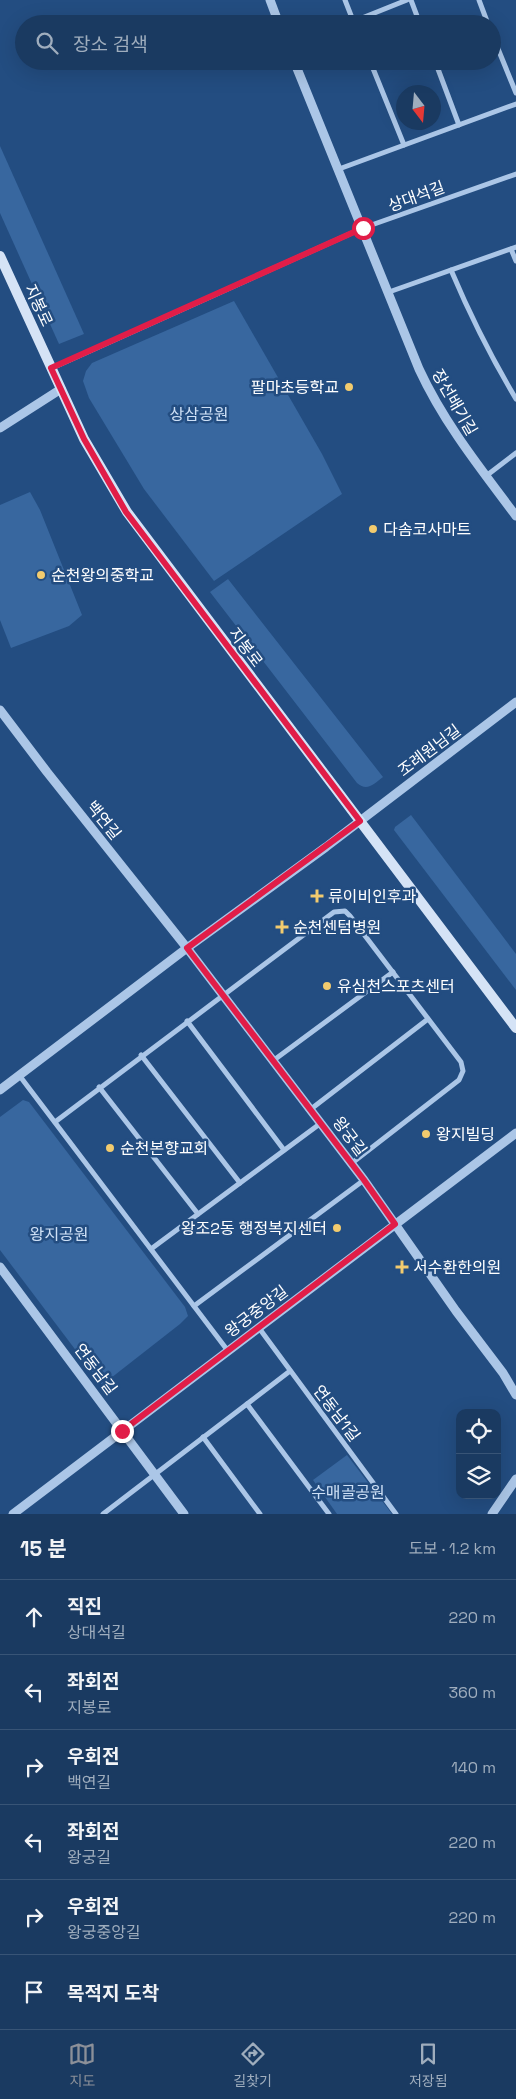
<!DOCTYPE html>
<html lang="ko">
<head>
<meta charset="utf-8">
<style>
  :root { --surface:#1a3a61; --page:#234167; --text:#f1f3f6; --muted:#9fadbd; --line:#385476; --accent:#8c9099 }
  body { margin:0; font-family:"Space Grotesk","Noto Sans KR",sans-serif; background:var(--page); color:var(--text) }
  .controls { position:absolute; right:15px; bottom:15px; display:grid; overflow:hidden; border-radius:10px; box-shadow:0 5px 20px #0002 }
  .controls button { width:45px; height:45px; display:grid; place-items:center; padding:0; border:0; border-bottom:1px solid var(--line); background:var(--surface); color:var(--text); font:25px sans-serif }
  .compass { position:absolute; left:396px; top:85px; width:45px; height:45px; border-radius:50%; background:var(--surface); box-shadow:0 5px 20px #0002; rotate:164deg }
  .stop { position:absolute; width:15px; height:15px; margin:-11px; border:4px solid #e11d48; border-radius:50%; background:#fff }
  .stop.end { background:#e11d48; border-color:#fff; box-shadow:0 1px 5px #0008 }
  .list { margin:0; padding:0; list-style:none }
  h2 { display:flex; justify-content:space-between; align-items:center; height:65px; margin:0; padding:0 20px; font-size:21px }
  h2 small { font-size:16px; font-weight:400; color:var(--muted) }
  .list li { display:grid; grid-template-columns:32px 1fr auto; gap:15px; align-items:center; box-sizing:border-box; height:75px; padding:0 20px; border-top:1px solid var(--line) }
  .list b { display:block; font-size:19px; white-space:nowrap }
  .list p { margin:0; font-size:16px; white-space:nowrap; color:var(--muted) }
  .list em { font-size:16px; font-style:normal; color:var(--muted) }
  .icon { flex:none; width:28px; height:28px; fill:none; stroke:currentColor; stroke-width:2; stroke-linecap:round; stroke-linejoin:round }
  .map { position:relative; flex:none; width:516px; height:1514px; overflow:hidden }
  .search { position:absolute; background:var(--surface); box-shadow:0 5px 20px #0002; left:15px; right:15px; top:15px; height:55px; display:flex; align-items:center; gap:12px; box-sizing:border-box; padding:0 18px; border-radius:28px; color:var(--muted); font-size:19px }
  .sheet { height:515px; background:var(--surface) }
  nav { display:flex; justify-content:space-around; align-items:center; box-sizing:border-box; height:70px; border-top:1px solid var(--line); background:var(--surface); font-size:14px; color:var(--muted) }
  nav a { display:grid; justify-items:center; gap:2px }
  nav .on { color:var(--accent) }
  .map>svg:first-child { display:block }
</style>
</head>
<body>
<div class="map">
<svg width="516" height="1514" viewBox="0 0 516 1514">
  <rect width="100%" height="100%" fill="#234d81"/>
  <!-- green -->
  <g fill="#38679f">
    <path d="M0,146L84,334L59,344L0,213Z"/>
    <path d="M234,301L322,454L342,494L214,581L144,489L89,398L83,381L86,371L92,363Z"/>
    <path d="M30,492L40,510L82,615L69,626L11,648L0,620V505Z"/>
    <path d="M228,579L383,777C374,784 367,792 357,783L210,592Z"/>
    <path d="M411,815L516,954V990L394,830L395,827Z"/>
    <path d="M23,1100L29,1102L185,1307L188,1316L180,1324L102,1385L0,1250V1117Z"/>
    <path d="M347,1455L392,1514H337L313,1480Z"/>
  </g>
  <g fill="none" stroke-linecap="round" stroke-linejoin="round">
    <!-- minor -->
    <g stroke="#abc6e7" stroke-width="5">
      <path d="M345,0L354,23"/>
      <path d="M411,0L420,24"/>
      <path d="M479,0L488,24"/>
      <path d="M347,24L407,0"/>
      <path d="M492,34L516,93"/>
      <path d="M370,61L404,145"/>
      <path d="M435,61L459,125"/>
      <path d="M339,169L516,104"/>
      <path d="M511,249L516,261"/>
      <path d="M451,270C470,315 491,357 516,399"/>
      <path d="M389,292L516,247"/>
      <path d="M52,368L363,228L516,174"/>
      <path d="M486,476L516,453"/>
      <path d="M187,1021L284,1150"/>
      <path d="M141,1055L240,1183"/>
      <path d="M274,1060L393,972"/>
      <path d="M19,1075L228,1351"/>
      <path d="M99,1087L198,1214"/>
      <path d="M311,1109L428,1019"/>
      <path d="M55,1122L334,912L345,911L350,916L461,1062L463,1071L459,1080L352,1163"/>
      <path d="M151,1249L321,1123"/>
      <path d="M194,1306L364,1180"/>
      <path d="M259,1328L396,1514"/>
      <path d="M247,1404L290,1371"/>
      <path d="M203,1437L260,1514"/>
      <path d="M103,1514L247,1404L329,1514"/>
    </g>
    <!-- tertiary -->
    <g stroke="#abc6e7" stroke-width="9">
      <path d="M270,0L279,24"/>
      <path d="M294,61L419,369C444,423 480,468 516,516"/>
      <path d="M0,428L61,389"/>
      <path d="M0,710L47,772L187,948L364,1180L456,1311L503,1373L516,1395"/>
      <path d="M0,1090L187,948L326,847L516,702"/>
      <path d="M0,1267L184,1514"/>
      <path d="M13,1514L516,1133"/>
      <path d="M492,1514L516,1479"/>
    </g>
    <!-- secondary -->
    <path stroke="#d5e3f6" stroke-width="10" d="M0,256L84,439L127,512L516,1028"/>
  </g>
  <g fill="none" stroke-linecap="round" stroke-linejoin="round">
    <!-- route -->
    <path stroke="#e11d48" stroke-width="6" d="M122,1431L395,1224L364,1180L187,948L360,821L126,512L84,439L51,368L363,228"/>
  </g>
  <!-- markers -->
  <g fill="#f2cb6e" stroke="#234d81" stroke-width="2">
    <circle cx="349" cy="387" r="5"/>
    <circle cx="373" cy="529" r="5"/>
    <circle cx="41" cy="575" r="5"/>
    <path d="M314.5 888.5h5v5h5v5h-5v5h-5v-5h-5v-5h5z"/>
    <path d="M279.5 919.5h5v5h5v5h-5v5h-5v-5h-5v-5h5z"/>
    <circle cx="327" cy="986" r="5"/>
    <circle cx="426" cy="1134" r="5"/>
    <circle cx="110" cy="1148" r="5"/>
    <circle cx="337" cy="1228" r="5"/>
    <path d="M399.5 1259.5h5v5h5v5h-5v5h-5v-5h-5v-5h5z"/>
  </g>
  <g text-anchor="middle" stroke-width="5" stroke-linejoin="round" paint-order="stroke">
    <!-- street labels -->
    <g font-size="16" fill="#fff" stroke="#234d81">
      <text transform="translate(416 196) rotate(-20)" y="6">상대석길</text>
      <text transform="translate(39 305) rotate(65)" y="6">지봉로</text>
      <text transform="translate(455 402) rotate(60)" y="6">장선배기길</text>
      <text transform="translate(246 647) rotate(53)" y="6">지봉로</text>
      <text transform="translate(429 750) rotate(-37)" y="6">조례원님길</text>
      <text transform="translate(104 820) rotate(51)" y="6">백연길</text>
      <text transform="translate(350 1136) rotate(53)" y="6">왕궁길</text>
      <text transform="translate(256 1311) rotate(-37)" y="6">왕궁중앙길</text>
      <text transform="translate(96 1369) rotate(53)" y="6">연동남길</text>
      <text transform="translate(337 1413) rotate(53)" y="6">연동남1길</text>
    </g>
    <!-- poi labels -->
    <g font-size="16" fill="#fff" stroke="#234d81" text-anchor="start">
      <text x="339" y="393" text-anchor="end">팔마초등학교</text>
      <text x="383" y="535">다솜코사마트</text>
      <text x="51" y="581">순천왕의중학교</text>
      <text x="328" y="902">류이비인후과</text>
      <text x="293" y="933">순천센텀병원</text>
      <text x="337" y="992">유심천스포츠센터</text>
      <text x="436" y="1140">왕지빌딩</text>
      <text x="120" y="1154">순천본향교회</text>
      <text x="327" y="1234" text-anchor="end">왕조2동 행정복지센터</text>
      <text x="413" y="1273">서수환한의원</text>
    </g>
    <!-- park labels -->
    <g font-size="16" fill="#cee0f6" stroke="#234d81">
      <text x="199" y="420">상삼공원</text>
      <text x="59" y="1240">왕지공원</text>
      <text x="348" y="1498">수매골공원</text>
    </g>
  </g>
</svg>
<div class="controls">
<button><svg class="icon" aria-label="locate" viewBox="0 0 24 24"><circle cx="12" cy="12" r="6"/><path d="M12 2v4M12 18v4M2 12h4M18 12h4"/></svg></button>
<button><svg class="icon" aria-label="layers" viewBox="0 0 24 24"><path d="M12 4l9 5-9 5-9-5zM3 14l9 5 9-5"/></svg></button>
</div>
<svg class="compass" viewBox="-18 -18 36 36"><path d="M0-13l5 13h-10z" fill="#e53935"/><path d="M0 13l5-13h-10z" fill="#9fadbd"/></svg>
<div class="stop" style="left:363px;top:228px"></div>
<div class="stop end" style="left:122px;top:1431px"></div>
<div class="search"><svg class="icon" aria-label="search" viewBox="0 0 24 24"><circle cx="10" cy="10" r="6"/><path d="M15 15l6 6"/></svg>장소 검색</div>
</div>
<section class="sheet">
<h2>15 분<small>도보 · 1.2 km</small></h2>
<ul class="list">
<li><svg class="icon" aria-label="ahead" viewBox="0 0 24 24"><path d="M12 20V5M6 11l6-6 6 6"/></svg><div><b>직진</b><p>상대석길</p></div><em>220 m</em></li>
<li><svg class="icon" aria-label="left" viewBox="0 0 24 24"><path d="M17 20v-9H6M10 6l-5 5 5 5"/></svg><div><b>좌회전</b><p>지봉로</p></div><em>360 m</em></li>
<li><svg class="icon" aria-label="right" viewBox="0 0 24 24"><path d="M7 20v-9h11M14 6l5 5-5 5"/></svg><div><b>우회전</b><p>백연길</p></div><em>140 m</em></li>
<li><svg class="icon" aria-label="left" viewBox="0 0 24 24"><path d="M17 20v-9H6M10 6l-5 5 5 5"/></svg><div><b>좌회전</b><p>왕궁길</p></div><em>220 m</em></li>
<li><svg class="icon" aria-label="right" viewBox="0 0 24 24"><path d="M7 20v-9h11M14 6l5 5-5 5"/></svg><div><b>우회전</b><p>왕궁중앙길</p></div><em>220 m</em></li>
<li><svg class="icon" aria-label="arrive" viewBox="0 0 24 24"><path d="M6 21V4h12l-3 4 3 4H6"/></svg><div><b>목적지 도착</b></div></li>
</ul>
</section>
<nav>
<a class="on"><svg class="icon" aria-label="map" viewBox="0 0 24 24"><path d="M3 6l6-2 6 2 6-2v14l-6 2-6-2-6 2zM9 4v14M15 6v14"/></svg>지도</a>
<a><svg class="icon" aria-label="directions" viewBox="0 0 24 24"><path d="M12 3l9 9-9 9-9-9zM9 14v-3h6M13 9l2 2-2 2"/></svg>길찾기</a>
<a><svg class="icon" aria-label="saved" viewBox="0 0 24 24"><path d="M7 4h10v16l-5-4-5 4z"/></svg>저장됨</a>
</nav>
</body>
</html>
